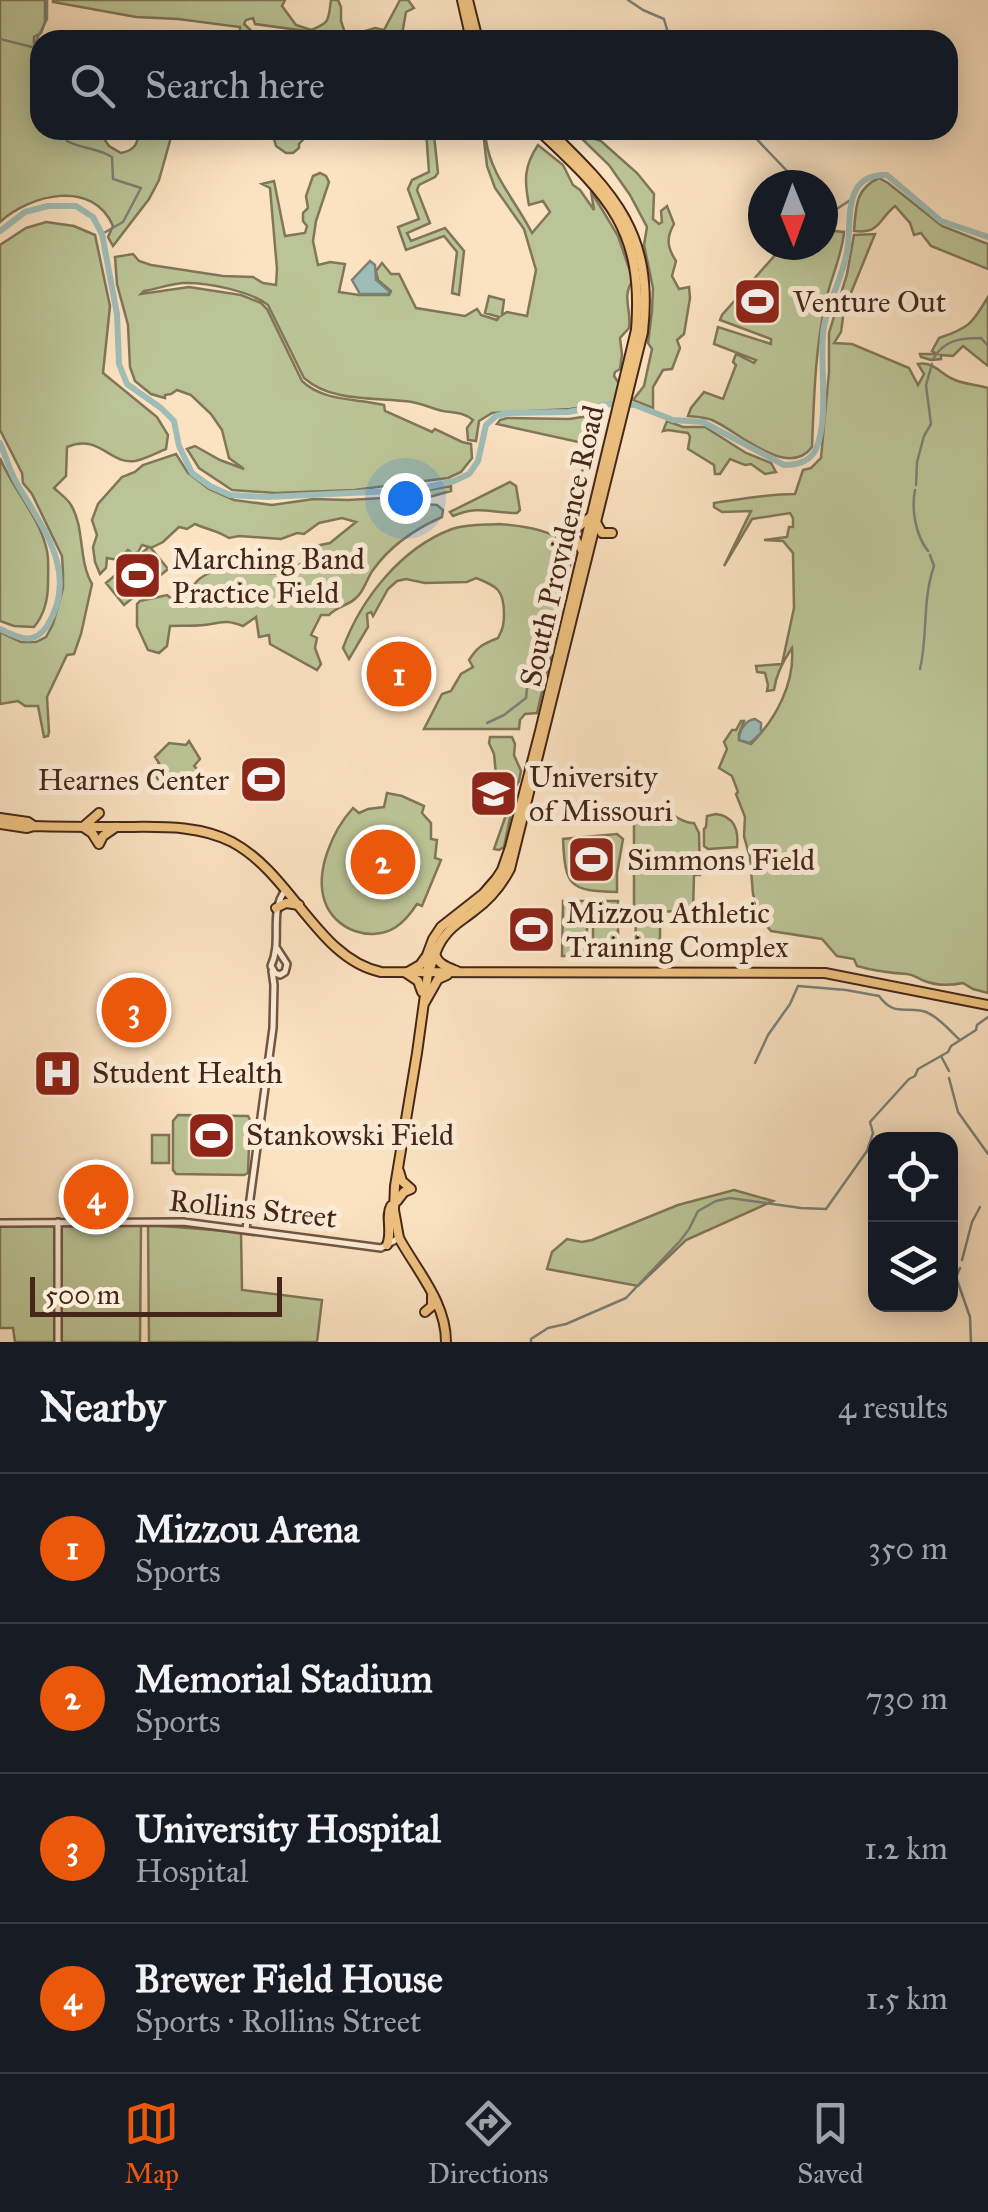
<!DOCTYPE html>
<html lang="en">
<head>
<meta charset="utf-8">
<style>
  :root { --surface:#171b24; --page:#242831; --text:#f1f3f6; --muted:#9ea1a6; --line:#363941; --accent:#ea580c }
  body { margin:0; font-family:"IM FELL Great Primer",serif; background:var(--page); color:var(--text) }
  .controls { position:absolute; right:30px; bottom:30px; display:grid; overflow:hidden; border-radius:20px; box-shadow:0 5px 25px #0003 }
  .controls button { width:90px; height:90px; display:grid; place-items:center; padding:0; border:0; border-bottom:2px solid var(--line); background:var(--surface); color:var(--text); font:50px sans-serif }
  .compass { position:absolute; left:748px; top:170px; width:90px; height:90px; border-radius:50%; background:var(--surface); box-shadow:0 5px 25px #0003; rotate:179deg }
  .scale { position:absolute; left:30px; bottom:25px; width:252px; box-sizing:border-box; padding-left:10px; border:5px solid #452719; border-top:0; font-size:28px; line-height:35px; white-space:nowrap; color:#452719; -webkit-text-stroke:8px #fcecd7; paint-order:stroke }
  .you { position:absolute; left:405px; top:498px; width:35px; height:35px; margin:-25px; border:8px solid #fff; border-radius:50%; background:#1a73e8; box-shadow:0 0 0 15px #1a73e833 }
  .badge { display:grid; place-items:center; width:65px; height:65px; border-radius:50%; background:var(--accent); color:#fff; font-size:32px; font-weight:700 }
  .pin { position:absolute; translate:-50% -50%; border:5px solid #fff; box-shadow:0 2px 10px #0006 }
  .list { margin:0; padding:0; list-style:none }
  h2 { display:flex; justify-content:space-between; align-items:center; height:130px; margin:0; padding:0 40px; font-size:42px }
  h2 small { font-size:32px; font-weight:400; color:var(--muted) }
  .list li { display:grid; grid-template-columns:65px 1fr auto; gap:30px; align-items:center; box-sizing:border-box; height:150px; padding:0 40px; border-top:2px solid var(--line) }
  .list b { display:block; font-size:38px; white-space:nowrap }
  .list p { margin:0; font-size:32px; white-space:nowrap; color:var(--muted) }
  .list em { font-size:32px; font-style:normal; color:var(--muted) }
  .icon { flex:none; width:55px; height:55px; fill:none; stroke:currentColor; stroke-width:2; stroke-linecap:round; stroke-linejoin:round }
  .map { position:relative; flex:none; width:988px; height:1342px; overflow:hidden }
  .search { position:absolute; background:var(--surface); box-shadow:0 5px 25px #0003; left:30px; right:30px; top:30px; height:110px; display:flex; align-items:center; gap:25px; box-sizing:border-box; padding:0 35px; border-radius:30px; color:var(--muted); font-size:38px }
  .sheet { height:730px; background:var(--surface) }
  nav { display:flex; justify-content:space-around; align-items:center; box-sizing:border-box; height:140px; border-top:2px solid var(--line); background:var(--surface); font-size:28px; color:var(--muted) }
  nav a { display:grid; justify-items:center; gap:5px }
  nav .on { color:var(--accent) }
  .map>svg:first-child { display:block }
</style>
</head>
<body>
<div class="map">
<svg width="988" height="1342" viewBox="0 0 988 1342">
  <rect width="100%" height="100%" fill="#fbe2c1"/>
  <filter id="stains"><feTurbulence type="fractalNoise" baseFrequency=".002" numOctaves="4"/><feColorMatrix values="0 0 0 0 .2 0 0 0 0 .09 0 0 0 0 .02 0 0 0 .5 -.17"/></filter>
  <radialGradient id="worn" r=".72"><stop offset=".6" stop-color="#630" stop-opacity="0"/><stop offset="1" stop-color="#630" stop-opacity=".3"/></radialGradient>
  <!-- green -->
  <g fill="#bbc496" stroke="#807658" stroke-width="2.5">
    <path d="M0,0H45V22L41,33L34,37V43L40,45V130H98L109,146L121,153C135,150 138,144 139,130H173L159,180L149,199L113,246L108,237L113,226C93,179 31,194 0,222Z"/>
    <path d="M53,0H285L282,6L296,25L311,30C331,22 328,20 331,0H338L341,7V21L346,36H349L375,28L384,30L400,0H408L414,8L406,12L401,40H372L255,24L253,18L246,20L244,24L261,40H254L240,31V27L178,19L136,17L53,2Z"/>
    <path d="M266,32L348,40H265Z"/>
    <path d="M287,130H312L299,144V148L293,153H286L276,146L272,132Z"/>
    <path d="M426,130L434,135L438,173L435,177L419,185L417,190L430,223L407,233L411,241L445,228L464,251L459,295L452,293L457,252L444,236L406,250L398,227L419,219L408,189L412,180L429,172Z"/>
    <path d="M575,132L601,141L637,173L654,194L653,219L659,224L662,222L661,211L667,206L674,224C666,238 667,247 676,261L672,276L679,289L689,287L690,298L684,334L677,340L680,348L672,369L663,370L653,387V408L633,400L644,386L652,349L648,343L652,311L653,288L644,245L647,227L630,195L609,165Z"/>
    <path d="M484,140H486C491,176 516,201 532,233L550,212L543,201L529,205C524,180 524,166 538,145L563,165L573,185L580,190L594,210L591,191L618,236L633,280C621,297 632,310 629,328L620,338L622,355L620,369L615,372L614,376L620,385L615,402L570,409L492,413L479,421L476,441L468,440L467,428L473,420C463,412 455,413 443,411C433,409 423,404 412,402C377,397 332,403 304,378L268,305C250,291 206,282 183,283C170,284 156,289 144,291L141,294L189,287L241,295L261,303L267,309L302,381C324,402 356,398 384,405L385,411L432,432L435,429L462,442L471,444L472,458L461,472L448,478L354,490L276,493L232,490L199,468L187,449L195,446L220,460L244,469L229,458L222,430L211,414L191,395L177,390L171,394L165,395V398L151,394L135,381L130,367L128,325L117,284L115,257L133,254L139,261L151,265L223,276L253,277L263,283L276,285L277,269L270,188L262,184L274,181L285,236L305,233L307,226L303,221V213L308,208L306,196L313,176L320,173L326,176L329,182L316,221L313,241L318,265L330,262L345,264L339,292L359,295H389L391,291L378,280L376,271L382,263L391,274H399L416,308L465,316L477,309L481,315L497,320L499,317L485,313L489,296L504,300L502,315L507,312L527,316L536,270L524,229L495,188L487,166Z"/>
    <path d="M879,178L888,183L942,226L988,244V269L931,246L921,233L914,235L910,223L895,206C878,220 880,234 854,231C856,207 855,189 879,178Z"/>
    <path d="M46,222L74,226L95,235L110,306L103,373L157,417L168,435L166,449C156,453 145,459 135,461C110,465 99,433 67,447L66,476L54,488C60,494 67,498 71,505C85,528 78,560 92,584L81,634L74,654L67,655L47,697L49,732L48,736L44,737L38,706H25L18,701L0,704V632L21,642H36L46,637L53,624L63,588V573L62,556L32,494L23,483L22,473L0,430V245L26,228Z"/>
    <path d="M823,230L844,232C842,256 831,277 826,300C815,349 814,398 812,447C788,480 738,431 712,420C704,417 697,417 688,416L691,408L704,392L723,399L736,365L733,362L736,354L754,363L756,360L714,344L718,327L771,344V339L720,320L722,315L784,245H823Z"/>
    <path d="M875,234L844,310L841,332L834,343L852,344L909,368L918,385L924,374L918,364C934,361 940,374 955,380C964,384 978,385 988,388V993L973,989L963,983C949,986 936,986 922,980C915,977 915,975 907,974C890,973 874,971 857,966L854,959L837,956L822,939L771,931L760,918L753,894L750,858L744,836L745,817L736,794L738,792L732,776L719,768L727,749L724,742L732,730H736L741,721H744L739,734V740L751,744C776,719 795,683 792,648C783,661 776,674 774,690L767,691L768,685L765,673L757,672L756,666L782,664L794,608L793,553L783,541L764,540L787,537L789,527H793V518L790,513L752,519L724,566L751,511L722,512L714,507V503C740,499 767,494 795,494L803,470L811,468L821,458L829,372V333L847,274L854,235Z"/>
    <path d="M988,297V366L963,346L953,356L941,355V359L931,360L921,357L920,354H937L932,351L939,338C969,328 972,324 988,297Z"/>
    <path d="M595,415L592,445L497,424L500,420L507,418L569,419Z"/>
    <path d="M667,421L683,427H705L746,453L771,463L776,472L765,474L751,464L745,465L730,459L720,474H715L714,465L688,449L690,437L688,433L668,430L663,431Z"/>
    <path d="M176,454L188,473L209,489L234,500L272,505L314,499L348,500L383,498L451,486V491L422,499V504L437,505L443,510L442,517C415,529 390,546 373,570C367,578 364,592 356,598C348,606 337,606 329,615H321L311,635L317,638L315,648L321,664L317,670L270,644L269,635L259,637L256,617L243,626C230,621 225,621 211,624C198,627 183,625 170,626L167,646L159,653L148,650L137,626V604L140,601L167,595L173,600L183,593H190C195,580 201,577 213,571V566C246,563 272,586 302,563L305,548L330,543L356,522L342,518L319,523L304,534L297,533L281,539L239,536L229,538C216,530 208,530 195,524L187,529L179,527L163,542L151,548L168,569L124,605L106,583L149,547L142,545L138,552L133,554L128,550L118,560L107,558L106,568L100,574L95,562L93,547L97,535L92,520L98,504L122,477L135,472L143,465Z"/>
    <path d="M0,458C13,490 40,517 47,551C49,561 48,572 48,583C48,599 44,615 34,627L14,626L0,621Z"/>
    <path d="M510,482L516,486L520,510L517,513C491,513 479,505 453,516L450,512Z"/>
    <path d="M499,524C524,526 559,530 574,552L558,604L555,629L547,637L546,647L551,654L537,713L525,714L520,720L519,729H424L442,694L451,691L461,674L473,667L469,660C478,646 483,644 498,638C503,629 504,624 504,614C504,590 497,586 476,578L467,582L425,583L406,579L397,581L388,589L373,616L371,612L367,614L368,627L349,659L343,648C361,599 401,548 452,529C466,524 484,525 499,524Z"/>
    <path d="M490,737H512L515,744L514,755L521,771L519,781L513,791L514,799L504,847L499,850L494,849L506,815L507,788L496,775L494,754L489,743Z"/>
    <path d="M189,741L200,759L194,766L204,776C189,792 169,797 155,775L157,773L154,769L159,763L155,757L169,743L186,745Z"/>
    <path d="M387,793L402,796L424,806L422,813L431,823V839L437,840L435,858L441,860L422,906L417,904C411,913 405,921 396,927C371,943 335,930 325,902C314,872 333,830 353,808L359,813L368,809L384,807Z"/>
    <path d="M662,813C677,814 683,824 694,823L699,833L700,875H694L693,911L634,912V817Z"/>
    <path d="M716,814C734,816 739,830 737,847L708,849L704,846V829L706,827L707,816Z"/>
    <path d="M617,834L623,839L617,873V892C570,891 565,887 563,839Z"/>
    <path d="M563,901H587V956H562Z"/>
    <rect x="593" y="901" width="25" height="55"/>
    <path d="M636,916H660V960H635Z"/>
    <path d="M178,1115L248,1116L250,1120L248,1173L244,1175L176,1174L173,1170V1121Z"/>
    <rect x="152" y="1135" width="17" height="28"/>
    <path d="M734,1190L773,1201L686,1240L638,1286L547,1269L552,1252L567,1239L582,1242L592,1240L678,1205Z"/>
    <path d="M141,1225L140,1342H15L13,1328H0V1226Z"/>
    <path d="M148,1225L241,1232L242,1290L322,1300L317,1342H149Z"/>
  </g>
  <!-- water -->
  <g fill="#9fbdb7" stroke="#7b8178" stroke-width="2.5">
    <path d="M370,261L375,265L376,280L389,291V294H360L352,280Z"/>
    <path d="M755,719L761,723V733L750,743L739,740C739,731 745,720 755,719Z"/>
  </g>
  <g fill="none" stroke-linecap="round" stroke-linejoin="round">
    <!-- stream -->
    <g stroke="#7b8178" stroke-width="2.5">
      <path d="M628,0L643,10L664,19L670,40"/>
      <path d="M0,39L32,47"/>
      <path d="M40,50L33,47L47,19V0"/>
      <path d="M64,130L67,141C82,149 98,148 112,157L113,179L141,188L123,222L102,234"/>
      <path d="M748,130L787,171L798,175L810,185"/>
      <path d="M823,203L835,210L852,199"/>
      <path d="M933,359C944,340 960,338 981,338L988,346"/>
      <path d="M916,485L917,462L924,436L931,424L926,385L932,364"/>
      <path d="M915,490C911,510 916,536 928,551"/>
      <path d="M579,503C571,477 584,477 587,456C589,440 592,424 594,407"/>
      <path d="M578,522L579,510"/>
      <path d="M562,546L566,564"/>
      <path d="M920,669C928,635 922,601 934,566L930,555"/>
      <path d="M487,723L504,715L526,698L528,680L544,659L548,629L557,603L566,565L575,549"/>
      <path d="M941,1056L949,1071"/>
      <path d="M755,1063L768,1035L790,1004L798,986L846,990L879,996C895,1018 906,1005 926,1012C939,1017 950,1031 960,1040"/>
      <path d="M949,1078L958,1112L988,1154"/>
      <path d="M962,1260L972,1222L980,1207"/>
      <path d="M960,1268L956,1277L970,1317L971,1342"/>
      <path d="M531,1342V1339L548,1328L566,1324L626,1298L680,1241L689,1229L698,1211L716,1201L730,1198L801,1208L826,1209L867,1151L873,1133L870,1122L909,1079L915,1076L918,1069L948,1052L951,1046L976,1030L977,1025L988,1017"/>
    </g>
    <!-- river -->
    <g stroke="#9fbdb7" stroke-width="6">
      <path d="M0,231L25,212L48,206H76L93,217L102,234L117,314L119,364L127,384L161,408L174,421L179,446L192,473L210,486L230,495L267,497L414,490L454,481L469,474L478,461L486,425L496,416L507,413L569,412L610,404L635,405L673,420L703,422L784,465C797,465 810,462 816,449C829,419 820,367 823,334C826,303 845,275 848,245C851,217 844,173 887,175L941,221L988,237"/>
      <path d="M0,443C5,455 9,468 15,480C40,525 81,572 47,626C34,646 18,638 0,629"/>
    </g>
    <defs>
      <g id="minor">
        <path d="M276,947L287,964L285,972L280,975L275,973L271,966C283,940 268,913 286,889"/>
        <path d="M0,1223L183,1222L381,1248L399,1238"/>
        <path d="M246,1229L273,1028L274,985L272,971"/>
        <path d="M58,1342V1222"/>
      </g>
      <g id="major">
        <path d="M462,0L471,40"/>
        <path d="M468,0L478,40"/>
        <path d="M597,524L602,533H612"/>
        <path d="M561,530L576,540L582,550"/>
        <path d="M562,530L577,528L589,518"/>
        <path d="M99,813L83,827L92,833L99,844L103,836L116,827"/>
        <path d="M0,818L28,822L34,826"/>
        <path d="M0,824L27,828L34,826C62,827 90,827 119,827C158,827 197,824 232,842C292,874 318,959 381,972L825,973L988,1005"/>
        <path d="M276,908L286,903L299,905"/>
        <path d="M435,953C437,964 447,967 457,971"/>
        <path d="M428,973C434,961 435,948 444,937C452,925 463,920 474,911C489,900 501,886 510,869L643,332C654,234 615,194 549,130"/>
        <path d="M422,992L418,981L406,973L420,965L425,958"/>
        <path d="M425,1002L438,979L447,975"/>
        <path d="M397,1201L404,1192L411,1189L402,1181L399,1171"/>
        <path d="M399,1238L394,1210L395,1186L417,1053L428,973L427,955L433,939L441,927L483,894L496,879L502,870L510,847L540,731L636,330C644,228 607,195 538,130"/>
        <path d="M399,1238C417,1271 446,1302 446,1342"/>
        <path d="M387,1245C393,1231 385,1217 391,1206"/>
        <path d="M425,1312L432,1306V1296"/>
      </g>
    </defs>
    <!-- minor casing -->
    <use href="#minor" stroke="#725643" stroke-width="10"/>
    <!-- major casing -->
    <use href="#major" stroke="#452719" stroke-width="12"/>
    <!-- minor -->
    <use href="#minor" stroke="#fcecd7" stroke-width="5"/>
    <!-- major -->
    <use href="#major" stroke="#eec180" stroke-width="8"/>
  </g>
  <!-- icons -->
  <defs>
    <symbol id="stadium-square" viewBox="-11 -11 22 22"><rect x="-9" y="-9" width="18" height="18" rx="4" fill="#8f2418" stroke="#fcecd7"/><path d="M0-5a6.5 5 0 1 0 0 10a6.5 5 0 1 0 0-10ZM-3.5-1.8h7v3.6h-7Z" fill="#fff"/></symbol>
    <symbol id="university-square" viewBox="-11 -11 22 22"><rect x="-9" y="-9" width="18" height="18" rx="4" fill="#8f2418" stroke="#fcecd7"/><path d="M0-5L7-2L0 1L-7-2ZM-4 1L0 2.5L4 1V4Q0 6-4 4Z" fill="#fff"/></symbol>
    <symbol id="hospital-square" viewBox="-11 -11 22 22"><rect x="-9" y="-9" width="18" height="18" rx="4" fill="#8f2418" stroke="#fcecd7"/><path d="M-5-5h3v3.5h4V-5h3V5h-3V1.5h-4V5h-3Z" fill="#fff"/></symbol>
  </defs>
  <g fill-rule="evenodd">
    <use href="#stadium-square" x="730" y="274" width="55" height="55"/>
    <use href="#stadium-square" x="110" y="548" width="55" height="55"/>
    <use href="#stadium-square" x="236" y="752" width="55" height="55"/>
    <use href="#university-square" x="466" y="766" width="55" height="55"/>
    <use href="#stadium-square" x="564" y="832" width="55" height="55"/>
    <use href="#stadium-square" x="504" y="902" width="55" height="55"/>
    <use href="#hospital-square" x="30" y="1046" width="55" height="55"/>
    <use href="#stadium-square" x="184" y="1108" width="55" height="55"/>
  </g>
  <g text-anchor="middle" stroke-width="10" stroke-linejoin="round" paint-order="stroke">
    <!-- poi labels -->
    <g font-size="30" fill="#452719" stroke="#fcecd7" text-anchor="start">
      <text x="793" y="312">Venture Out</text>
      <text x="172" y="569">Marching Band<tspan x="172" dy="34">Practice Field</tspan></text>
      <text x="529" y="787">University<tspan x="529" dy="34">of Missouri</tspan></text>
      <text x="229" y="790" text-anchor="end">Hearnes Center</text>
      <text x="627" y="870">Simmons Field</text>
      <text x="566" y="923">Mizzou Athletic<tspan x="566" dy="34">Training Complex</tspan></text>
      <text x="92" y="1083">Student Health</text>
      <text x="246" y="1145">Stankowski Field</text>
    </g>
    <!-- street labels -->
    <g font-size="30" fill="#452719" stroke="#fcecd7">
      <text transform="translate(562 546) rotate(-77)" y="10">South Providence Road</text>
      <text transform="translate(253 1209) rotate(6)" y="10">Rollins Street</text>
    </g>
  </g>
  <rect width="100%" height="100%" filter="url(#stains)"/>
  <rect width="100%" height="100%" fill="url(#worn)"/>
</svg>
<div class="controls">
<button><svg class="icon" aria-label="locate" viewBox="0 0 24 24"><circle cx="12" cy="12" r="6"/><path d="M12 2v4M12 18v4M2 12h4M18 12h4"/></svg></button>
<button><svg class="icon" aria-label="layers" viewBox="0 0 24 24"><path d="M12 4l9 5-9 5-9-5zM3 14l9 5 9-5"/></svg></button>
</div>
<svg class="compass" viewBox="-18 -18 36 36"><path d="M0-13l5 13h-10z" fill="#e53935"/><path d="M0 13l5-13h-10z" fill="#9ea1a6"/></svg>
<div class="scale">500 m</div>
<div class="you"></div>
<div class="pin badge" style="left:399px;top:674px">1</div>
<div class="pin badge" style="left:383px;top:862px">2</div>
<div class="pin badge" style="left:134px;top:1010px">3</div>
<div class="pin badge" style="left:96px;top:1197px">4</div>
<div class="search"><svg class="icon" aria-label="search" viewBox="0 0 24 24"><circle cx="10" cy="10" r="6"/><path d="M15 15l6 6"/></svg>Search here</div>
</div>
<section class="sheet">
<h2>Nearby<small>4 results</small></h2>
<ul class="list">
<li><span class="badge">1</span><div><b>Mizzou Arena</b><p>Sports</p></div><em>350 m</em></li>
<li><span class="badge">2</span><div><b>Memorial Stadium</b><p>Sports</p></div><em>730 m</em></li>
<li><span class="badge">3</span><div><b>University Hospital</b><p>Hospital</p></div><em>1.2 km</em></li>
<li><span class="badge">4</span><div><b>Brewer Field House</b><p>Sports · Rollins Street</p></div><em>1.5 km</em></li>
</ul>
</section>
<nav>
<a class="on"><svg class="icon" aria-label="map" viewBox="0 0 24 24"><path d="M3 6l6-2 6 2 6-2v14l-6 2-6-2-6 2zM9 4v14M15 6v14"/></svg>Map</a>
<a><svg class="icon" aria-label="directions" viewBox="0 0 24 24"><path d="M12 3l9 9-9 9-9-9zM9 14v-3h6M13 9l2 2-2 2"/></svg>Directions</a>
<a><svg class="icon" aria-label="saved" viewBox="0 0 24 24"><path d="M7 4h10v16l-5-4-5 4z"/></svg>Saved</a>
</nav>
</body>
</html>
